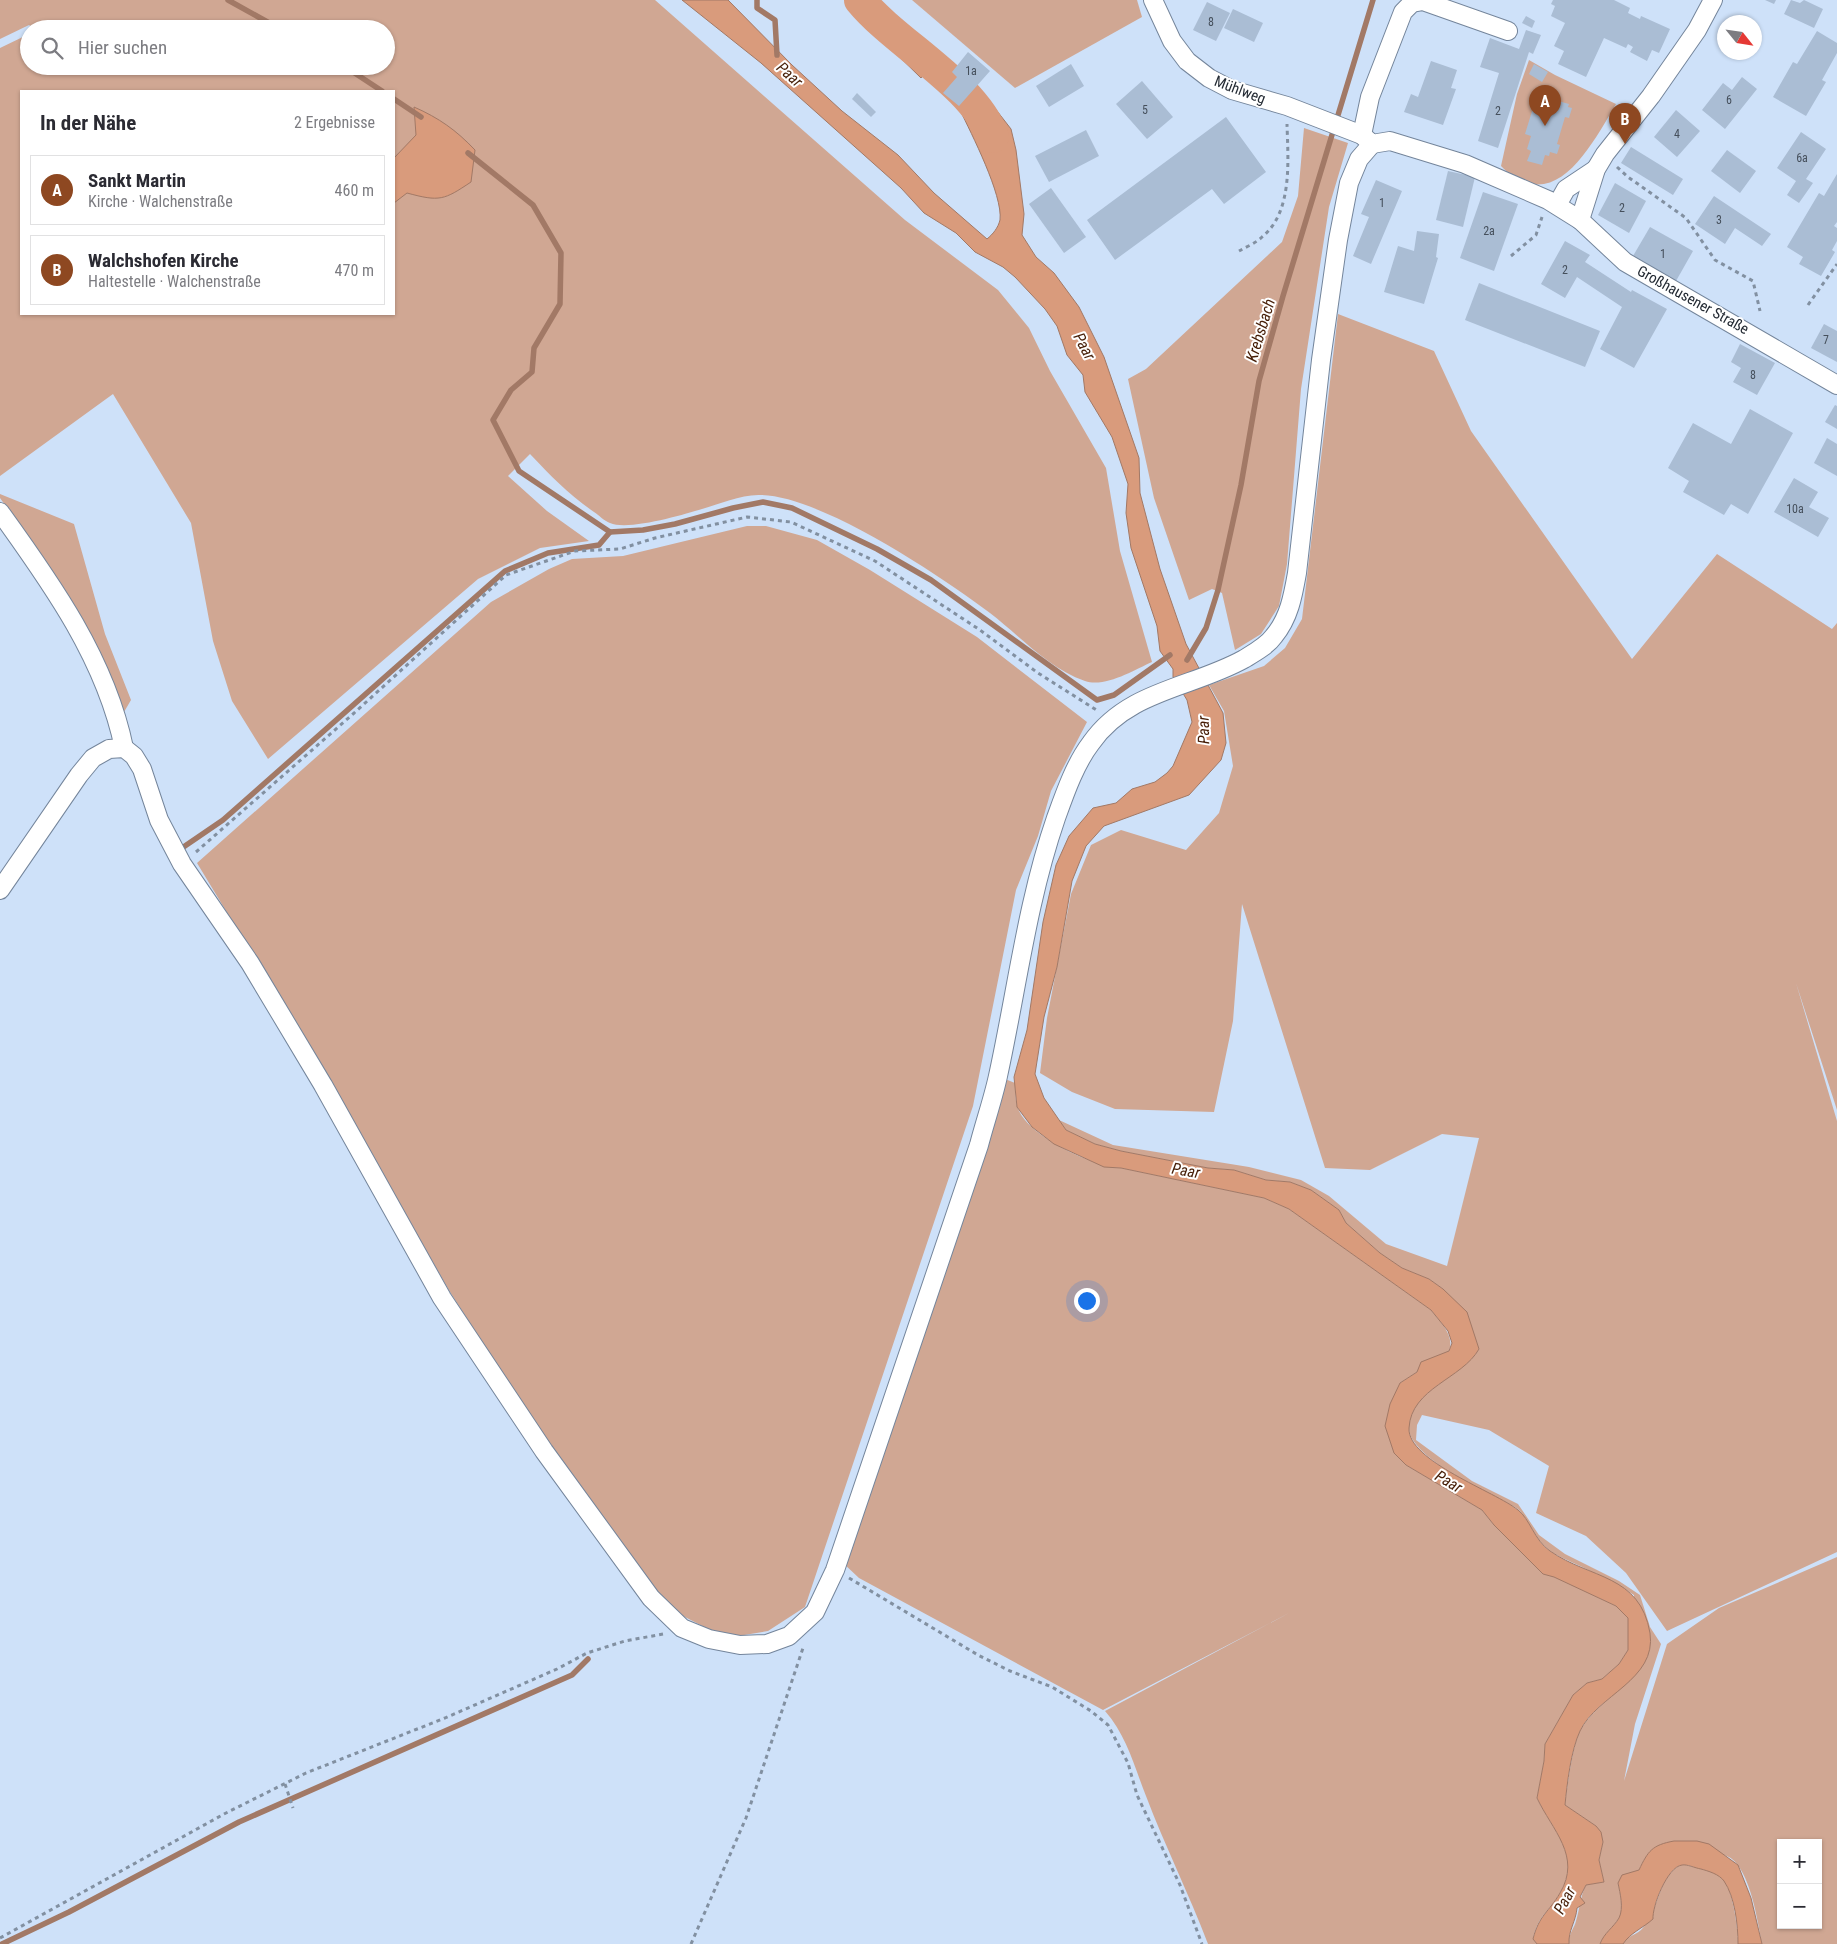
<!DOCTYPE html>
<html lang="de">
<head>
<meta charset="utf-8">
<style>
  :root { --surface:#fff; --page:#f2f2f3; --text:#2b2b33; --muted:#7c7c81; --line:#e1e1e2; --accent:#8e4821 }
  body { margin:0; font-family:"Roboto Condensed",sans-serif; background:var(--page); color:var(--text) }
  .controls { position:absolute; right:15px; bottom:15px; display:grid; overflow:hidden; border-radius:0px; box-shadow:0 1px 4px #0004 }
  .controls button { width:45px; height:45px; display:grid; place-items:center; padding:0; border:0; border-bottom:1px solid var(--line); background:var(--surface); color:var(--text); font:25px sans-serif }
  .compass { position:absolute; left:1717px; top:15px; width:45px; height:45px; border-radius:50%; background:var(--surface); box-shadow:0 1px 4px #0004; rotate:120deg }
  .you { position:absolute; left:1086px; top:1300px; width:18px; height:18px; margin:-12px; border:4px solid #fff; border-radius:50%; background:#1a73e8; box-shadow:0 0 0 8px #1a73e833 }
  .badge { display:grid; place-items:center; width:32px; height:32px; border-radius:50%; background:var(--accent); color:#fff; font-size:16px; font-weight:700 }
  .pin { position:absolute; translate:-50% -41px; filter:drop-shadow(0 1px 2px #0008) }
  .pin::after { content:''; position:absolute; top:26px; width:18px; height:15px; background:inherit; clip-path:polygon(0 0,100% 0,50% 100%) }
  .list { margin:0; padding:0; list-style:none }
  h2 { display:flex; justify-content:space-between; align-items:center; height:65px; margin:0; padding:0 20px; font-size:21px }
  h2 small { font-size:16px; font-weight:400; color:var(--muted) }
  .list li { display:grid; grid-template-columns:32px 1fr auto; gap:15px; align-items:center; box-sizing:border-box; height:70px; margin:0 10px 10px; padding:0 10px; border:1px solid var(--line); border-radius:0px }
  .list b { display:block; font-size:19px; white-space:nowrap }
  .list p { margin:0; font-size:16px; white-space:nowrap; color:var(--muted) }
  .list em { font-size:16px; font-style:normal; color:var(--muted) }
  .icon { flex:none; width:28px; height:28px; fill:none; stroke:currentColor; stroke-width:2; stroke-linecap:round; stroke-linejoin:round }
  .map { position:relative; flex:none; width:1837px; height:1944px; overflow:hidden }
  .search { position:absolute; background:var(--surface); box-shadow:0 1px 4px #0004; left:20px; top:20px; width:375px; height:55px; display:flex; align-items:center; gap:12px; box-sizing:border-box; padding:0 18px; border-radius:28px; color:var(--muted); font-size:19px }
  .panel { position:absolute; background:var(--surface); box-shadow:0 1px 4px #0004; left:20px; top:90px; width:375px; height:225px; border-radius:0px }
  .map>svg:first-child { display:block }
</style>
</head>
<body>
<div class="map">
<svg width="1837" height="1944" viewBox="0 0 1837 1944">
  <rect width="100%" height="100%" fill="#cee1f9"/>
  <!-- green -->
  <g fill="#d0a793" fill-rule="evenodd">
    <path d="M0,0H655L905,220L998,290L1029,328L1050,371L1106,468L1120,551L1152,662C1134,670 1105,688 1085,681C1048,668 1020,636 990,613C941,576 821,496 761,495C742,494 720,504 702,509C682,515 628,531 610,523C604,521 599,515 594,512C568,494 552,477 530,454L508,476L547,511L589,541L540,548L478,579L268,759L232,701L213,641L191,523L113,394L0,476V48L29,34V66H386V29H36L29,25L0,39ZM21,91H394V314H21Z"/>
    <path d="M912,0H1137L1142,17L1015,88Z"/>
    <path d="M1529,60L1555,75L1616,104C1591,146 1554,219 1501,166L1517,94Z"/>
    <path d="M1304,128L1348,143L1329,207L1301,389L1287,564L1279,606L1261,634L1235,650L1222,593L1212,589L1189,600L1154,498L1128,379L1146,369L1282,242L1298,196Z"/>
    <path d="M1338,314L1434,351L1471,431L1632,659L1717,554L1832,629L1837,623V1110L1796,983L1837,1121V1552L1667,1631L1626,1573L1586,1536L1536,1513L1549,1466L1489,1430L1422,1415L1417,1425L1416,1440L1472,1481L1518,1504L1539,1535L1565,1554L1619,1581L1640,1595L1650,1627L1661,1644L1635,1724L1624,1781L1667,1644L1719,1608L1837,1557V1944H1762C1758,1922 1749,1859 1723,1855C1701,1852 1668,1857 1645,1858L1639,1870L1618,1883C1620,1893 1624,1908 1619,1918C1613,1928 1605,1933 1600,1944H1569C1568,1934 1574,1929 1576,1921C1580,1908 1580,1897 1586,1885L1604,1882L1599,1860L1603,1842L1596,1826L1565,1805C1567,1788 1573,1742 1581,1729C1593,1710 1612,1696 1628,1682L1634,1595C1616,1584 1598,1575 1580,1566C1570,1561 1558,1557 1549,1550C1535,1539 1531,1524 1520,1511C1514,1505 1501,1501 1493,1497C1473,1486 1410,1454 1409,1429C1407,1390 1462,1378 1479,1349L1443,1289L1429,1279L1402,1268L1380,1253L1346,1223L1339,1210L1311,1190L1290,1182L1266,1180L1234,1170L1208,1168L1121,1151L1095,1144L1066,1130L1059,1120L1113,1145L1249,1167L1301,1180L1329,1196L1386,1244L1447,1266L1479,1138L1442,1134L1370,1170L1325,1168L1242,904L1233,1021L1214,1112L1115,1109L1072,1092L1040,1073L1047,1018L1071,894L1091,845L1121,830L1186,850L1219,813L1233,766L1224,711L1209,685L1264,666L1285,648L1302,619ZM1781,1843H1818V1925H1781Z"/>
    <path d="M0,494L74,524L105,634L131,700L124,712L96,646L60,582L0,498Z"/>
    <path d="M747,526H766L817,540L870,570L977,637L1087,722L1051,791L1038,836L1016,890L973,1106L805,1607L768,1631L726,1638L679,1614L629,1561L565,1471L450,1292L318,1063L197,863L491,602L549,569L572,559L623,556Z"/>
    <path d="M1005,1079L1015,1083C1016,1090 1015,1099 1017,1106C1026,1136 1092,1166 1121,1168L1264,1198L1289,1209L1431,1310C1440,1322 1455,1335 1449,1351L1400,1383L1406,1465L1482,1510L1494,1525L1543,1574L1554,1576L1616,1606L1628,1618V1650L1619,1664L1602,1679L1587,1683L1573,1695L1545,1744L1544,1761L1537,1798C1552,1830 1582,1855 1560,1893C1549,1912 1539,1914 1533,1938L1537,1944H1208C1189,1894 1165,1846 1146,1796C1134,1766 1127,1736 1105,1711L1291,1612L1103,1710L859,1578L843,1563Z"/>
    <path d="M1683,1864C1695,1868 1713,1869 1723,1879C1733,1890 1738,1929 1738,1944H1623C1628,1935 1634,1936 1641,1930C1660,1912 1657,1875 1683,1864Z"/>
  </g>
  <!-- water -->
  <g fill="#d99b7c" stroke="#a27966">
    <path d="M682,0H728L792,65L842,111L898,155L934,193L987,239C993,234 998,228 1000,220C1003,195 971,133 960,110L980,89L1011,129L1016,150L1024,214L1022,235L1036,257L1054,273L1079,307L1104,357L1139,458L1140,493L1160,569L1186,644L1223,713L1226,743L1221,760L1189,795L1104,826L1086,846L1072,881L1057,967L1044,1017L1035,1074L1044,1098L1066,1130L1095,1144L1121,1151L1208,1168L1234,1170L1266,1180L1290,1182L1311,1190L1339,1210L1346,1223L1380,1253L1402,1268L1429,1279L1443,1289L1467,1312L1479,1349C1462,1379 1411,1388 1409,1428C1407,1461 1496,1492 1518,1510C1530,1519 1534,1540 1550,1551C1590,1579 1640,1574 1650,1633C1657,1680 1597,1695 1580,1731C1571,1750 1567,1784 1565,1805L1596,1826L1601,1832L1603,1842L1599,1860L1604,1882L1586,1885L1580,1897L1585,1903L1577,1908C1576,1921 1568,1931 1569,1944H1537L1533,1939C1539,1915 1549,1912 1560,1893C1582,1856 1552,1830 1537,1798L1544,1761L1545,1744L1573,1695L1587,1683L1602,1679L1619,1664L1628,1650V1618L1616,1606L1554,1577L1543,1574L1494,1525L1482,1510L1406,1465L1394,1453L1385,1426L1390,1404L1400,1383L1417,1372L1421,1362L1449,1351L1452,1343L1448,1331L1431,1310L1289,1209L1264,1198L1121,1168L1104,1167L1054,1144L1032,1127L1017,1107L1014,1077L1027,1030L1043,922L1056,865L1069,836L1093,808L1116,803L1132,789L1155,782L1167,773L1173,766L1192,722L1187,700L1173,677V669L1160,651L1157,626L1131,548L1126,513L1128,484L1112,437L1085,392L1083,375L1067,355L1057,326L1045,309L1015,277L1003,267L975,252L956,233L924,213L901,188L761,63Z"/>
    <path d="M847,0H876L938,57L921,78L874,32Z"/>
    <path d="M414,107C439,118 456,130 475,150L471,182C444,200 440,202 407,193L394,203V158L416,135Z"/>
    <path d="M1674,1841H1697L1709,1844L1738,1865L1751,1898L1762,1944H1738C1738,1925 1735,1897 1724,1881C1719,1874 1708,1871 1701,1869C1695,1868 1687,1864 1682,1865C1667,1867 1652,1907 1653,1919C1643,1928 1630,1933 1623,1944H1600C1604,1933 1613,1928 1619,1918C1624,1908 1620,1893 1618,1883L1622,1875L1639,1870C1648,1851 1652,1845 1674,1841Z"/>
  </g>
  <g fill="none" stroke-linecap="round" stroke-linejoin="round">
    <!-- stream -->
    <g stroke="#a27966" stroke-width="5.5">
      <path d="M228,0L280,29"/>
      <path d="M757,0V8L775,20L777,55"/>
      <path d="M344,66L382,91"/>
      <path d="M394,99L421,117"/>
      <path d="M468,153L533,205L561,253L560,304L534,348L532,372L511,390L493,420L519,471L610,532L643,530L675,524L733,508L763,502L792,508L877,549L931,580L1097,700L1114,695L1170,655"/>
      <path d="M1187,660L1206,628L1218,590L1241,485L1259,381L1283,296L1373,0"/>
      <path d="M182,848L223,820L505,571L548,553L599,545L610,532"/>
      <path d="M2,1944L69,1912L239,1822L572,1675L588,1659"/>
    </g>
    <!-- river -->
    <path stroke="#d99b7c" stroke-width="32" d="M860,0C896,44 974,84 993,137"/>
  </g>
  <!-- building -->
  <g fill="#aabdd4">
    <path d="M1553,0H1614L1630,8L1628,13L1640,19L1641,16L1670,29L1659,53L1652,50L1647,61L1630,52L1633,47L1628,44L1626,48L1604,38L1586,77L1558,64L1564,51L1554,46L1565,23L1551,16L1555,6L1551,4Z"/>
    <path d="M1765,0H1776L1774,4Z"/>
    <path d="M1791,0L1800,3L1804,0L1823,9L1814,28L1784,14Z"/>
    <path d="M1207,2L1230,13L1216,41L1193,30Z"/>
    <path d="M1233,9L1263,23L1254,42L1224,28Z"/>
    <path d="M1526,16L1535,21L1532,28L1522,23Z"/>
    <path d="M1526,30L1541,35L1533,54L1529,52L1498,148L1478,141L1499,73L1480,67L1490,38L1519,49Z"/>
    <path d="M1817,31L1837,43V53L1822,80L1826,82L1806,116L1773,97L1793,62L1797,64Z"/>
    <path d="M968,52L990,71L959,106L943,93L957,77L952,72Z"/>
    <path d="M1727,52H1738L1736,57Z"/>
    <path d="M1431,61L1457,70L1451,88L1456,89L1443,125L1404,112L1411,94L1418,97Z"/>
    <path d="M1071,64L1084,86L1049,107L1036,86Z"/>
    <path d="M1534,64L1548,72L1542,82L1529,74Z"/>
    <path d="M1742,77L1757,89L1725,129L1702,110L1723,83L1732,90Z"/>
    <path d="M1142,81L1173,117L1147,139L1116,104Z"/>
    <path d="M857,93L876,112L871,117L852,99Z"/>
    <path d="M1537,95L1569,104L1568,107L1572,108L1569,118L1565,117L1557,144L1560,145L1557,154L1550,152L1549,156L1545,155L1542,165L1527,161L1531,151L1527,149L1531,136L1525,134Z"/>
    <path d="M1676,110L1700,131L1677,157L1654,137Z"/>
    <path d="M1226,117L1266,172L1224,204L1212,189L1115,260L1087,220Z"/>
    <path d="M1086,130L1099,156L1049,182L1035,156Z"/>
    <path d="M1801,132L1826,149L1806,179L1813,183L1799,203L1787,195L1796,181L1777,168Z"/>
    <path d="M1631,147L1683,179L1673,195L1621,163Z"/>
    <path d="M1727,150L1756,171L1740,193L1711,171Z"/>
    <path d="M1448,171L1475,177L1463,227L1436,220Z"/>
    <path d="M1837,174V222L1834,226L1837,228V241L1832,250L1835,252L1821,276L1799,264L1803,257L1787,247L1819,193L1824,196Z"/>
    <path d="M1376,180L1402,191L1371,264L1353,256L1369,217L1361,214Z"/>
    <path d="M1615,183L1646,201L1629,233L1598,215Z"/>
    <path d="M1051,188L1086,237L1064,253L1029,204Z"/>
    <path d="M1483,192L1518,204L1494,271L1460,258Z"/>
    <path d="M1714,196L1771,234L1762,246L1735,228L1725,244L1695,224Z"/>
    <path d="M1650,227L1693,251L1676,281L1633,256Z"/>
    <path d="M1417,231L1439,234L1436,257L1438,258L1424,304L1384,292L1398,246L1414,251Z"/>
    <path d="M1565,241L1590,255L1585,262L1631,292L1632,290L1667,309L1634,368L1600,349L1622,307L1577,277L1565,298L1541,284Z"/>
    <path d="M1479,283L1600,331L1585,367L1465,320Z"/>
    <path d="M1824,324L1837,331V362L1811,348Z"/>
    <path d="M1740,344L1775,363L1757,395L1733,382L1741,368L1731,362Z"/>
    <path d="M1835,405L1837,406V429L1825,422Z"/>
    <path d="M1750,409L1793,433L1748,514L1731,504L1724,515L1683,492L1689,481L1668,468L1693,423L1731,444Z"/>
    <path d="M1827,438L1837,444V476L1814,463Z"/>
    <path d="M1794,478L1818,492L1809,507L1829,518L1818,537L1774,512Z"/>
  </g>
  <g fill="none" stroke-linecap="round" stroke-linejoin="round">
    <defs>
      <g id="minor">
        <path d="M1153,0L1172,41L1187,61L1209,78L1232,90L1287,106L1362,135L1372,144L1390,141L1465,164L1548,200L1580,220L1625,262L1837,385"/>
        <path d="M1362,135L1370,97L1403,12L1412,3L1423,1L1508,31"/>
        <path d="M1557,205L1566,189L1596,169"/>
        <path d="M1580,220L1596,169L1605,154L1651,96L1697,30L1713,0"/>
        <path d="M0,512C52,584 106,660 124,748"/>
        <path d="M0,890L79,775L93,758L109,749L124,748L134,756L142,769L159,820L182,864L250,963L323,1085L442,1298L544,1451L651,1598L682,1628L709,1639L740,1645L767,1644L789,1636L815,1612L835,1570L979,1145C985,1122 993,1099 998,1076C1017,989 1027,902 1056,818C1065,793 1075,764 1091,743C1128,690 1192,688 1244,659C1254,653 1267,646 1274,636C1289,618 1293,596 1297,573L1321,360L1338,240L1349,183L1359,159L1372,144"/>
      </g>
    </defs>
    <!-- minor casing -->
    <use href="#minor" stroke="#74859b" stroke-width="20"/>
    <!-- path -->
    <g stroke="#8290a1" stroke-width="3" stroke-dasharray="4 4" stroke-linecap="butt">
      <path d="M1617,167L1628,177L1686,218L1715,260L1753,281L1760,311"/>
      <path d="M1239,251C1246,247 1256,243 1262,237C1293,212 1288,160 1287,124"/>
      <path d="M1511,256L1536,235L1542,217"/>
      <path d="M1808,305L1837,264"/>
      <path d="M196,852L353,714L506,575L575,551L620,549L655,538L747,517L791,522L875,561L980,630L1038,673L1098,711"/>
      <path d="M849,1578L978,1655L1010,1671L1052,1687L1091,1711L1108,1725L1128,1763L1137,1795L1180,1885L1202,1944"/>
      <path d="M285,1784L293,1808"/>
      <path d="M0,1938L224,1814L306,1773L445,1718L557,1669L587,1653L625,1641L663,1634"/>
      <path d="M691,1944L746,1818L803,1648"/>
    </g>
    <!-- minor -->
    <use href="#minor" stroke="#fff" stroke-width="18"/>
  </g>
  <g text-anchor="middle" stroke-width="4" stroke-linejoin="round" paint-order="stroke">
    <!-- number labels -->
    <g font-size="12" fill="#454f5b">
      <text x="1211" y="26">8</text>
      <text x="971" y="75">1a</text>
      <text x="1729" y="104">6</text>
      <text x="1145" y="114">5</text>
      <text x="1498" y="115">2</text>
      <text x="1677" y="138">4</text>
      <text x="1802" y="162">6a</text>
      <text x="1382" y="207">1</text>
      <text x="1622" y="212">2</text>
      <text x="1719" y="224">3</text>
      <text x="1489" y="235">2a</text>
      <text x="1663" y="258">1</text>
      <text x="1565" y="274">2</text>
      <text x="1826" y="344">7</text>
      <text x="1753" y="379">8</text>
      <text x="1795" y="513">10a</text>
    </g>
    <!-- street labels -->
    <g font-size="15" fill="#232a33" stroke="#fff">
      <text transform="translate(1240 90) rotate(21)" y="5">Mühlweg</text>
      <text transform="translate(1693 300) rotate(29)" y="5">Großhausener Straße</text>
    </g>
    <!-- water labels -->
    <g font-size="16" font-style="italic" fill="#461e07" stroke="#fff">
      <text transform="translate(790 74) rotate(42)" y="6">Paar</text>
      <text transform="translate(1260 330) rotate(-73)" y="6">Krebsbach</text>
      <text transform="translate(1085 346) rotate(62)" y="6">Paar</text>
      <text transform="translate(1203 730) rotate(-91)" y="6">Paar</text>
      <text transform="translate(1186 1170) rotate(10)" y="6">Paar</text>
      <text transform="translate(1449 1481) rotate(31)" y="6">Paar</text>
      <text transform="translate(1564 1900) rotate(-62)" y="6">Paar</text>
    </g>
  </g>
</svg>
<div class="controls">
<button>+</button>
<button>−</button>
</div>
<svg class="compass" viewBox="-18 -18 36 36"><path d="M0-13l5 13h-10z" fill="#e53935"/><path d="M0 13l5-13h-10z" fill="#7c7c81"/></svg>
<div class="you"></div>
<div class="pin badge" style="left:1545px;top:126px">A</div>
<div class="pin badge" style="left:1625px;top:144px">B</div>
<div class="search"><svg class="icon" aria-label="search" viewBox="0 0 24 24"><circle cx="10" cy="10" r="6"/><path d="M15 15l6 6"/></svg>Hier suchen</div>
<section class="panel">
<h2>In der Nähe<small>2 Ergebnisse</small></h2>
<ul class="list">
<li><span class="badge">A</span><div><b>Sankt Martin</b><p>Kirche · Walchenstraße</p></div><em>460 m</em></li>
<li><span class="badge">B</span><div><b>Walchshofen Kirche</b><p>Haltestelle · Walchenstraße</p></div><em>470 m</em></li>
</ul>
</section>
</div>
</body>
</html>
